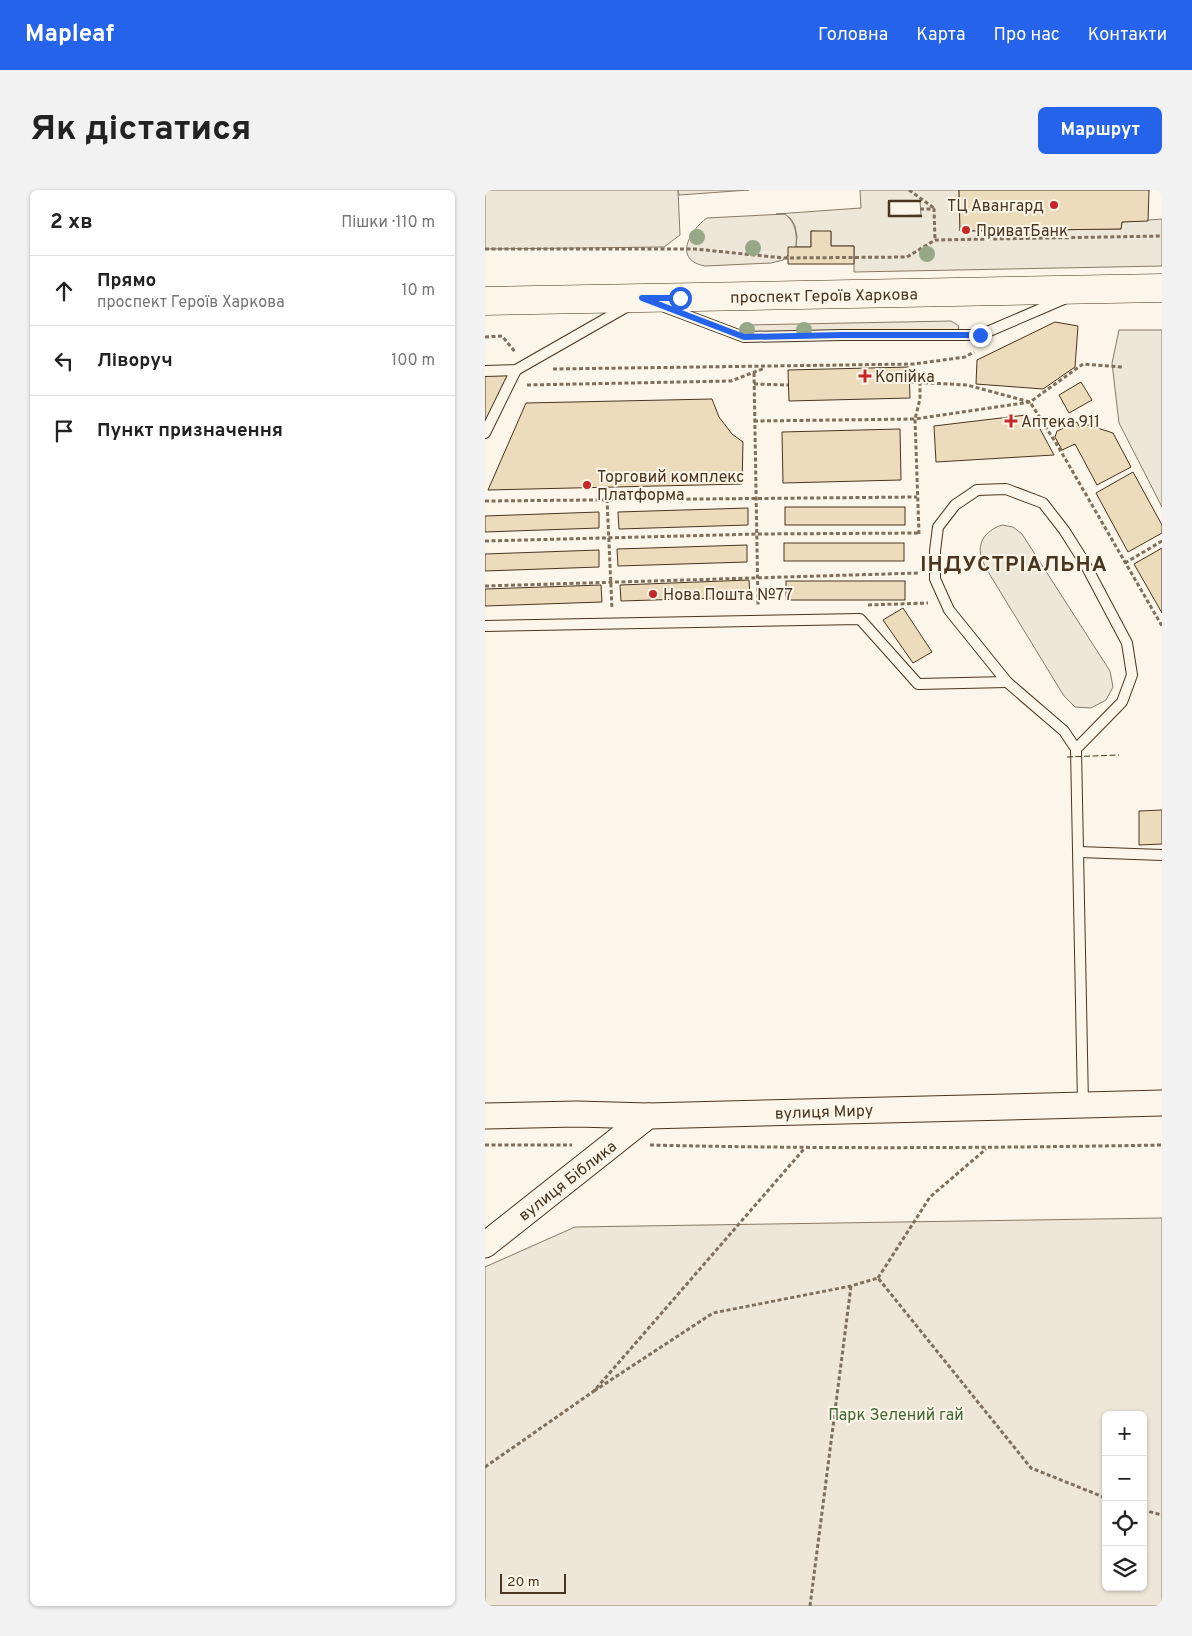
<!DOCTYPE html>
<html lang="uk">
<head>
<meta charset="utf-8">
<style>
  :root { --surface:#fff; --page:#f2f2f2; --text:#222; --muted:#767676; --line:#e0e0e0; --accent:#2563eb }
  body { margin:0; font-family:Overpass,sans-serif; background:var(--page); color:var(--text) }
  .controls { position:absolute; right:15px; bottom:15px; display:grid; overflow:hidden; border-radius:8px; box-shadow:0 1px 4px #0004 }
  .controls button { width:45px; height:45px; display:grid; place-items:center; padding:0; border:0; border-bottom:1px solid var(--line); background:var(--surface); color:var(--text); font:25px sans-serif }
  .scale { position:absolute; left:15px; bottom:12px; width:66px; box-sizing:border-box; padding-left:5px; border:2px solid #4a3520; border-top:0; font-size:14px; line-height:18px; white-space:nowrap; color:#4a3520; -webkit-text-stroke:4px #fbf6e9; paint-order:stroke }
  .stop { position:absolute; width:15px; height:15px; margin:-11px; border:4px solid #2563eb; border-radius:50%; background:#fff }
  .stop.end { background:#2563eb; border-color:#fff; box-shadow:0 1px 5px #0008 }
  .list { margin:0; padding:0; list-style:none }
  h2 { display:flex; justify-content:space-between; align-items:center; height:65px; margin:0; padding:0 20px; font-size:21px }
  h2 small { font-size:16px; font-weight:400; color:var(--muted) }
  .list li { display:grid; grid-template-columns:32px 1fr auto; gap:15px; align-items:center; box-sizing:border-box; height:70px; padding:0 20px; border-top:1px solid var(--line) }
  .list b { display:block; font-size:19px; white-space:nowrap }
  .list p { margin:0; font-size:16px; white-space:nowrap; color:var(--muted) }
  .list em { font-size:16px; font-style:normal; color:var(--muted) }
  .icon { flex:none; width:28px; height:28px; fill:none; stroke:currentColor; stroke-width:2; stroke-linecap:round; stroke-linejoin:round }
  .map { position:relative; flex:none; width:677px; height:1416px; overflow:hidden; border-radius:8px }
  header { display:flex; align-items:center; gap:30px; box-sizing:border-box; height:70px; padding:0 25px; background:var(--accent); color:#fff }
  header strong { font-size:24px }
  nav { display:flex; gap:28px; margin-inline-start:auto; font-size:18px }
  .intro { display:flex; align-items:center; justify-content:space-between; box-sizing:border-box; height:120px; padding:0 30px }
  h1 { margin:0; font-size:35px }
  .button { padding:12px 22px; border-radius:8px; background:var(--accent); color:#fff; font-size:18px; font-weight:700 }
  main { display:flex; gap:30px; padding:0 30px }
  aside { flex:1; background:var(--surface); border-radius:8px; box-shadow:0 1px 4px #0004 }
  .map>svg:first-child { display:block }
</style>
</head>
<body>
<header>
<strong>Mapleaf</strong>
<nav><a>Головна</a><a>Карта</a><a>Про нас</a><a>Контакти</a></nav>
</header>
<div class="intro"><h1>Як дістатися</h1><a class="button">Маршрут</a></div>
<main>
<aside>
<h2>2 хв<small>Пішки · 110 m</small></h2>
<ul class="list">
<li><svg class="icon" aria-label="ahead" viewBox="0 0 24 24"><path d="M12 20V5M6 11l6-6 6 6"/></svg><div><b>Прямо</b><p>проспект Героїв Харкова</p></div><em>10 m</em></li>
<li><svg class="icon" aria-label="left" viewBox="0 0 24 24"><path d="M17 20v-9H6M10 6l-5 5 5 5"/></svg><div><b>Ліворуч</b></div><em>100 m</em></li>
<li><svg class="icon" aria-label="arrive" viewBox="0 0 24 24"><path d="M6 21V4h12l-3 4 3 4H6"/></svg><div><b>Пункт призначення</b></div></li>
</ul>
</aside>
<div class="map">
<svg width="677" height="1416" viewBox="0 0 677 1416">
  <rect width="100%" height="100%" fill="#fbf6e9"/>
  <!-- green -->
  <g fill="#ede6d9" stroke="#887966" fill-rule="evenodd">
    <path d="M0,0H193L195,45L179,57L0,59Z"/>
    <path d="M300,24C311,33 312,44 311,57L298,70L286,73L220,76C188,70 204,41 222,28Z"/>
    <path d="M466,131L474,136L473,140L259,145L257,141V137L261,135Z"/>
    <path d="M517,335L528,337L537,344L625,481L628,497L621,510L606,518L590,517L579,506L505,385C502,379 497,372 496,366C492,350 504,339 517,335Z"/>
    <path d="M677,1028V1416H0V1077L90,1037ZM621,1225H658V1397H621Z"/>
  </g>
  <!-- parking -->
  <g fill="#ede7d9" stroke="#887966" fill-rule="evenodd">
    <path d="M193,0H264L194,5Z"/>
    <path d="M375,0H474L475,41L636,39L637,32L677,29V76L369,82V56H346V42L326,41V57H311L312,47L310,36L306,29L300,24H291L376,18ZM404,11H435L436,25L404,26Z"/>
    <path d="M634,140H677V317L634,233L627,173Z"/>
  </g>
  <!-- building -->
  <g fill="#ecdcbc" stroke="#4a3520">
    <path d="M474,0H664L663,31L637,32L636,39L475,41Z"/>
    <path d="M326,41H346V56H369V74H303V57H326Z"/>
    <path d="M570,132L593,136L590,177L558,199L491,194L492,170Z"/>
    <path d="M424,177L425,208L304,211L303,180Z"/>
    <path d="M31,180L0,241V181Z"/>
    <path d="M596,192L607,210L584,223L574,205Z"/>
    <path d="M227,209L234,227L247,244L258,252L257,294L3,300L41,213Z"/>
    <path d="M541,225L554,237L569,265L451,272L449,236Z"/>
    <path d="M592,232L595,238L603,235L628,243L646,277L612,295L590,254L577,260L570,247L572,241Z"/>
    <path d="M415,239L416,290L298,293L297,242Z"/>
    <path d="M648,282L677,335V343L643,362L611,303Z"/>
    <rect x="300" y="317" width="120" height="18"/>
    <path d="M263,318V335L134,339L133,322Z"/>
    <path d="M114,322V338L0,342V326Z"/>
    <rect x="299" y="353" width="120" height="18"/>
    <path d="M262,355V372L133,376L132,359Z"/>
    <path d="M677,358V423L649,374Z"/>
    <path d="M114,360V377L0,381V364Z"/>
    <path d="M264,390L265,407L136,411L135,395Z"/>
    <rect x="301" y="391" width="119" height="19"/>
    <path d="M116,395L117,412L0,416V399Z"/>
    <path d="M418,418L447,462L428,473L398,430Z"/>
    <path d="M677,620V654L654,655V621Z"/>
  </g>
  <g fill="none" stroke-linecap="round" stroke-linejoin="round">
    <defs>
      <g id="service">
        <path d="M177,116L259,147L357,145H495L579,109"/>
        <path d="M0,181L31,180L143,116"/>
        <path d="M0,243L31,180"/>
        <path d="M0,436L375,429L433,494L522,492"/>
        <path d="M591,559L637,512L647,485L642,453L598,370L579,340L558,313L521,299L492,300L470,315L453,337L450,361V389L464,420L522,492L579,541L591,559L598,914"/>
        <path d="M594,662L677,665"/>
      </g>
      <g id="tertiary">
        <path d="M0,926L92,924L163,926L677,913"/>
        <path d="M0,1055L163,926"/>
      </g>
      <path id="primary" d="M0,111L677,98"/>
    </defs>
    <!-- service casing -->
    <use href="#service" stroke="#4a3520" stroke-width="12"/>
    <!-- tertiary casing -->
    <use href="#tertiary" stroke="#4a3520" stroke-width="27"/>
    <!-- primary casing -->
    <use href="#primary" stroke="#4a3520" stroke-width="29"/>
    <!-- path -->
    <g stroke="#7f6f5c" stroke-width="3" stroke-dasharray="4 2.5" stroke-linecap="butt">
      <path d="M424,0L449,18"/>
      <path d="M435,19H449L450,50"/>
      <path d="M0,59H210L299,68L422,67L450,50L677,46"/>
      <path d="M0,147L17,146L31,163"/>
      <path d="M68,179L429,174L480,167L489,162"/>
      <path d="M269,183L273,415"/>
      <path d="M426,192L482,195L545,212L574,258L677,436"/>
      <path d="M269,194L303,195"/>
      <path d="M42,195L246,191L280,178"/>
      <path d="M269,231L430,229L435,209V193"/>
      <path d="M122,309L127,419"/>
      <path d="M0,311L432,307"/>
      <path d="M434,344L430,229L545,212L598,174L637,177"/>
      <path d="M0,351L272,344L434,343"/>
      <path d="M640,373L677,351"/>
      <path d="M0,396L434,383"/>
      <path d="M383,415L443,413"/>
      <path d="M0,955H87"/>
      <path d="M165,955C336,959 506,958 677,955"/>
      <path d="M393,1088L445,1007L501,959"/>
      <path d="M109,1201L228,1123L366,1096L393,1088L546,1278L621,1308"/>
      <path d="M0,1277L109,1201L319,959"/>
      <path d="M658,1320L677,1325"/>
      <path d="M325,1416L366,1096"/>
    </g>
    <!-- service -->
    <use href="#service" stroke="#fbf6e9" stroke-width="10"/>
    <!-- tertiary -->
    <use href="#tertiary" stroke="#fbf6e9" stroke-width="25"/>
    <!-- primary -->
    <use href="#primary" stroke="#fbf6e9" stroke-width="28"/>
    <!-- fence -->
    <path stroke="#4a3520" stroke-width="1" stroke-dasharray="6 2.5" stroke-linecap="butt" d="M582,567L634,565"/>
    <!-- wall -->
    <path stroke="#4a3520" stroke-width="2.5" d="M435,11H404V26H436"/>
  </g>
  <!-- trees -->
  <g fill="#96a887">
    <circle cx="212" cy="47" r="8"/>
    <circle cx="268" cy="58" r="8"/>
    <circle cx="442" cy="64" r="8"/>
    <circle cx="262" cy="140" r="8"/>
    <circle cx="319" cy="140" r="8"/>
  </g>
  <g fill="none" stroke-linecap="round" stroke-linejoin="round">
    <!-- route -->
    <path stroke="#2563eb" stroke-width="6" d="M195,108H157L259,147L357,145H495"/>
  </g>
  <!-- markers -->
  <g fill="#c62828" stroke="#fbf6e9" stroke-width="2">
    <circle cx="569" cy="15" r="5"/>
    <circle cx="481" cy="40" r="5"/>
    <path d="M377.5 178.5h5v5h5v5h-5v5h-5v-5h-5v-5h5z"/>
    <path d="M523.5 223.5h5v5h5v5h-5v5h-5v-5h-5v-5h5z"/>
    <circle cx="102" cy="295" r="5"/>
    <circle cx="168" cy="404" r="5"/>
  </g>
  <g text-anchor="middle" stroke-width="4" stroke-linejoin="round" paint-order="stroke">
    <!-- poi labels -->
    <g font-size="16" fill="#4a3520" stroke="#fbf6e9" text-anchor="start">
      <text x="559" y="21" text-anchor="end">ТЦ Авангард</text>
      <text x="491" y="46">ПриватБанк</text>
      <text x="390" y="192">Копійка</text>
      <text x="536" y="237">Аптека 911</text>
      <text x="112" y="292">Торговий комплекс<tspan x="112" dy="18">Платформа</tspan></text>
      <text x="178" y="410">Нова Пошта №77</text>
    </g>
    <!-- street labels -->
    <g font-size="16" fill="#4a3520" stroke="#fbf6e9">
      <text transform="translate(339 105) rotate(-1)" y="6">проспект Героїв Харкова</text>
      <text transform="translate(339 921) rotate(-2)" y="6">вулиця Миру</text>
      <text transform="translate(82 990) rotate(-38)" y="6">вулиця Біблика</text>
    </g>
    <!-- park labels -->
    <g font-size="16" fill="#436837" stroke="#fbf6e9">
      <text x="411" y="1230">Парк Зелений гай</text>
    </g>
    <!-- district labels -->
    <g font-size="21" font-weight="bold" letter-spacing="1" fill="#4a3520" stroke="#fbf6e9">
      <text x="529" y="381">ІНДУСТРІАЛЬНА</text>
    </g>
  </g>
</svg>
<div class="controls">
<button>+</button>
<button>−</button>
<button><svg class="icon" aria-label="locate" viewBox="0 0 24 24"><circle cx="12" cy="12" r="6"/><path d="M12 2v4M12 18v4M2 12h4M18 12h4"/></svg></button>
<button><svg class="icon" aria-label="layers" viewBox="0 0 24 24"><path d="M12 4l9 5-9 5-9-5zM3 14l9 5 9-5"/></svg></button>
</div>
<div class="scale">20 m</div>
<div class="stop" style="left:195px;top:108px"></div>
<div class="stop end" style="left:495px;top:145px"></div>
</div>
</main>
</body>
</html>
